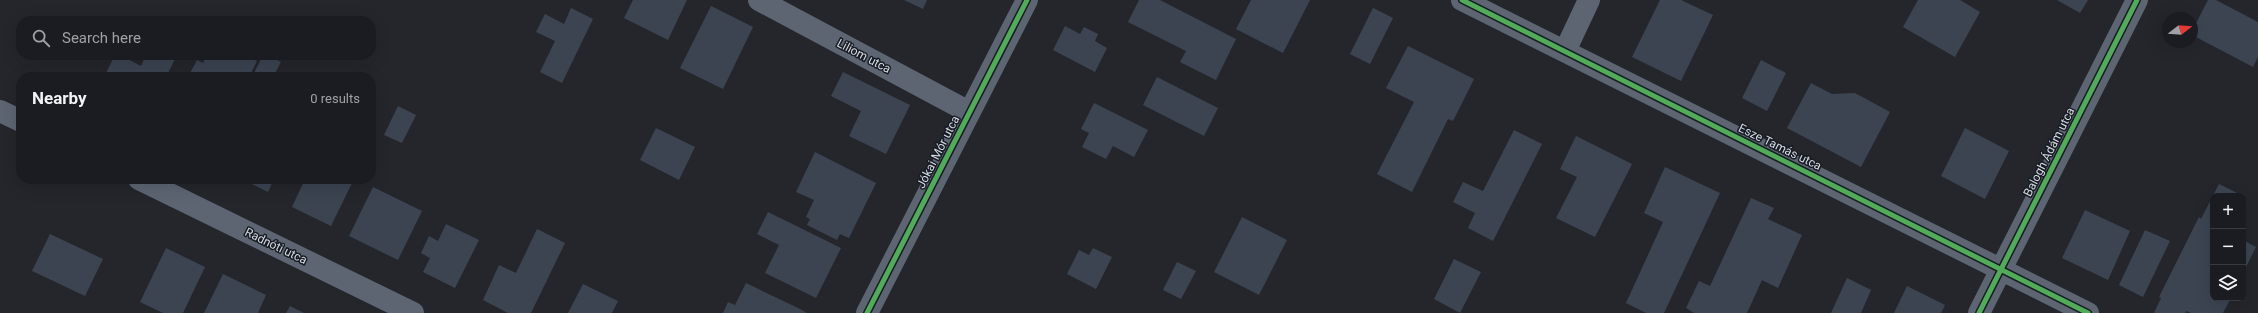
<!DOCTYPE html>
<html lang="en">
<head>
<meta charset="utf-8">
<style>
  :root { --surface:#1b1c21; --page:#24252a; --text:#f1f3f6; --muted:#a0a1a5; --line:#393a3f }
  body { margin:0; font-family:Roboto,sans-serif; background:var(--page); color:var(--text) }
  .controls { position:absolute; right:12px; bottom:12px; display:grid; overflow:hidden; border-radius:8px; box-shadow:0 4px 16px #0002 }
  .controls button { width:36px; height:36px; display:grid; place-items:center; padding:0; border:0; border-bottom:1px solid var(--line); background:var(--surface); color:var(--text); font:20px sans-serif }
  .compass { position:absolute; left:2162px; top:12px; width:36px; height:36px; border-radius:50%; background:var(--surface); box-shadow:0 4px 16px #0002; rotate:73deg }
  .list { margin:0; padding:0; list-style:none }
  h2 { display:flex; justify-content:space-between; align-items:center; height:52px; margin:0; padding:0 16px; font-size:17px }
  h2 small { font-size:13px; font-weight:400; color:var(--muted) }
  .icon { flex:none; width:22px; height:22px; fill:none; stroke:currentColor; stroke-width:2; stroke-linecap:round; stroke-linejoin:round }
  .map { position:relative; flex:none; width:2258px; height:313px; overflow:hidden }
  .search { position:absolute; background:var(--surface); box-shadow:0 4px 16px #0002; left:16px; top:16px; width:360px; height:44px; display:flex; align-items:center; gap:10px; box-sizing:border-box; padding:0 14px; border-radius:16px; color:var(--muted); font-size:15px }
  .panel { position:absolute; background:var(--surface); box-shadow:0 4px 16px #0002; left:16px; top:72px; width:360px; height:112px; border-radius:16px }
  .map>svg:first-child { display:block }
</style>
</head>
<body>
<div class="map">
<svg width="2258" height="313" viewBox="0 0 2258 313">
  <rect width="100%" height="100%" fill="#24262c"/>
  <!-- building -->
  <g fill="#3c4452">
    <path d="M633,0H687L668,40L624,18Z"/>
    <path d="M904,0H927L923,9Z"/>
    <path d="M1139,0H1160L1236,39L1216,80L1180,62L1186,51L1128,22Z"/>
    <path d="M1251,0H1310L1283,53L1236,29Z"/>
    <path d="M1660,0H1681L1713,15L1681,81L1632,57Z"/>
    <path d="M1918,0H1960L1980,12L1955,57L1903,27Z"/>
    <path d="M2057,0H2088L2080,13Z"/>
    <path d="M2208,0H2216L2258,22V57L2253,67L2192,35V31Z"/>
    <path d="M711,6L753,27L723,89L680,68Z"/>
    <path d="M571,8L593,19L562,83L540,72L555,41L536,32L545,14L564,24Z"/>
    <path d="M1373,8L1393,18L1370,64L1350,54Z"/>
    <path d="M1065,26L1080,34L1084,27L1098,34L1095,41L1107,48L1095,72L1053,50Z"/>
    <path d="M1408,46L1474,79L1453,121L1448,119L1412,192L1377,174L1414,102L1386,88Z"/>
    <path d="M115,55H120L141,66L146,55H177L166,77H104Z"/>
    <path d="M207,55H244L257,61L249,77H188L197,60L203,63Z"/>
    <path d="M263,55H268L281,62L273,77H252Z"/>
    <path d="M1761,60L1786,73L1767,111L1742,98Z"/>
    <path d="M843,72L910,105L886,154L849,136L861,111L831,96Z"/>
    <path d="M1157,77L1218,108L1204,136L1143,105Z"/>
    <path d="M1811,83L1832,94L1855,93L1890,112L1861,167L1787,128Z"/>
    <path d="M1094,103L1148,130L1134,157L1113,146L1106,159L1082,147L1089,133L1081,129Z"/>
    <path d="M398,106L416,115L402,143L384,135Z"/>
    <path d="M656,128L695,147L679,180L640,160Z"/>
    <path d="M1965,128L2009,151L1985,199L1941,176Z"/>
    <path d="M1514,130L1542,144L1493,241L1468,228L1475,213L1453,202L1463,182L1483,191Z"/>
    <path d="M1576,136L1632,164L1595,237L1556,218L1577,177L1560,169Z"/>
    <path d="M815,152L876,183L849,238L840,234L837,240L807,225L810,219L806,217L814,200L796,192Z"/>
    <path d="M1665,167L1720,193L1664,313H1646L1626,303L1663,222L1644,213Z"/>
    <path d="M242,179H274L268,192Z"/>
    <path d="M305,179H348L353,181L331,226L292,207Z"/>
    <path d="M2219,184L2243,196H2213V298H2231L2223,313H2191L2186,311L2185,313H2154L2161,298L2159,297L2199,217L2201,219Z"/>
    <path d="M373,187L422,211L398,260L349,236Z"/>
    <path d="M1751,198L1774,208L1768,219L1802,235L1778,288L1762,280L1747,313H1694L1686,308L1699,281L1710,286Z"/>
    <path d="M2085,210L2130,231L2108,280L2062,258Z"/>
    <path d="M768,212L841,248L816,298L765,273L779,245L757,234Z"/>
    <path d="M1242,217L1287,240L1259,295L1214,272Z"/>
    <path d="M446,224L479,240L455,288L423,272L430,258L421,253L429,236L438,241Z"/>
    <path d="M537,229L565,243L531,313H508L483,300L499,265L516,273Z"/>
    <path d="M2145,230L2170,241L2143,297L2119,285Z"/>
    <path d="M50,234L103,259L85,296L32,271Z"/>
    <path d="M2243,240L2256,247L2243,273Z"/>
    <path d="M166,248L205,267L183,313H163L140,302Z"/>
    <path d="M1093,248L1112,257L1096,289L1067,274L1079,250L1089,255Z"/>
    <path d="M1454,259L1481,272L1460,313L1434,299Z"/>
    <path d="M1177,262L1196,271L1181,299L1163,290Z"/>
    <path d="M223,274L266,295L258,313H204Z"/>
    <path d="M1847,278L1871,290L1861,313H1831Z"/>
    <path d="M746,283L800,309L807,313H723L728,302L735,305Z"/>
    <path d="M583,284L618,301L612,313H568Z"/>
    <path d="M1907,286L1945,305L1941,313H1894Z"/>
    <path d="M290,306L304,313H286Z"/>
  </g>
  <g fill="none" stroke-linecap="round" stroke-linejoin="round">
    <!-- minor -->
    <g stroke="#5d6573" stroke-width="22">
      <path d="M759,0L969,112"/>
      <path d="M1462,0L2088,313"/>
      <path d="M1565,51L1589,0"/>
      <path d="M0,111L21,121"/>
      <path d="M139,179L413,313"/>
      <path d="M867,313L1027,0"/>
      <path d="M1979,313L2137,0"/>
    </g>
    <defs>
      <g id="cycleway">
        <path d="M1462,0L2088,313"/>
        <path d="M867,313L1027,0"/>
        <path d="M1979,313L2137,0"/>
      </g>
    </defs>
    <!-- cycleway casing -->
    <use href="#cycleway" stroke="#171c25" stroke-width="8"/>
    <!-- cycleway -->
    <use href="#cycleway" stroke="#51ab58" stroke-width="5"/>
  </g>
  <g text-anchor="middle" stroke-width="3" stroke-linejoin="round" paint-order="stroke">
    <!-- street labels -->
    <g font-size="12" fill="#d8dce2" stroke="#171c25">
      <text transform="translate(864 56) rotate(28)" y="4">Liliom utca</text>
      <text transform="translate(1780 147) rotate(26)" y="4">Esze Tamás utca</text>
      <text transform="translate(938 152) rotate(-63)" y="4">Jókai Mór utca</text>
      <text transform="translate(2049 152) rotate(-63)" y="4">Balogh Ádám utca</text>
      <text transform="translate(276 246) rotate(26)" y="4">Radnóti utca</text>
    </g>
  </g>
</svg>
<div class="controls">
<button>+</button>
<button>−</button>
<button><svg class="icon" aria-label="layers" viewBox="0 0 24 24"><path d="M12 4l9 5-9 5-9-5zM3 14l9 5 9-5"/></svg></button>
</div>
<svg class="compass" viewBox="-18 -18 36 36"><path d="M0-13l5 13h-10z" fill="#e53935"/><path d="M0 13l5-13h-10z" fill="#a0a1a5"/></svg>
<div class="search"><svg class="icon" aria-label="search" viewBox="0 0 24 24"><circle cx="10" cy="10" r="6"/><path d="M15 15l6 6"/></svg>Search here</div>
<section class="panel">
<h2>Nearby<small>0 results</small></h2>
<ul class="list">
</ul>
</section>
</div>
</body>
</html>
